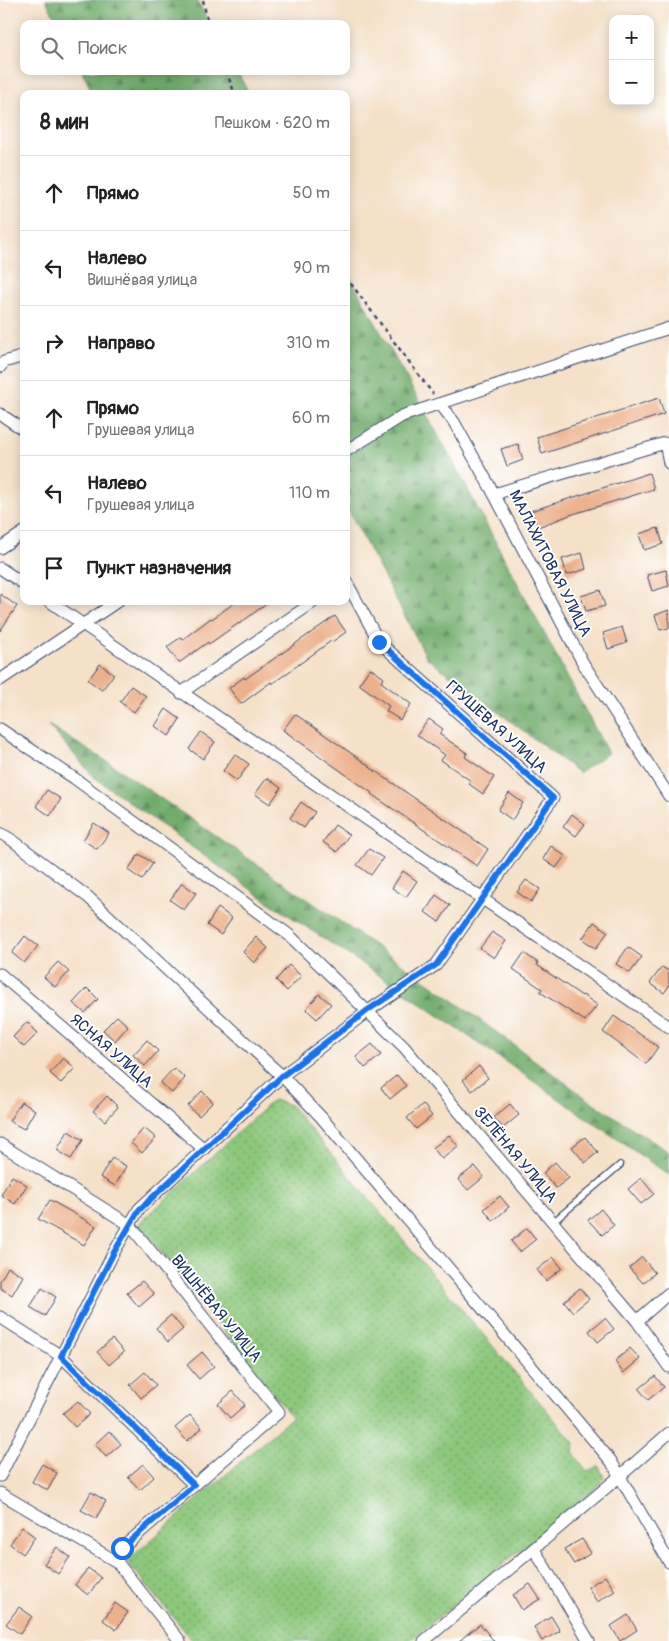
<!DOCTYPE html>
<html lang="ru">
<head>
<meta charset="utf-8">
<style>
  :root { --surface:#fff; --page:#f6f6f6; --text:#222; --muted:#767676; --line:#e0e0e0 }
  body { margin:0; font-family:Pangolin,sans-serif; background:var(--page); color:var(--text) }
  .controls { position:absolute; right:15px; top:15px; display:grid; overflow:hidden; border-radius:10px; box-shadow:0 2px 12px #0003 }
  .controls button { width:45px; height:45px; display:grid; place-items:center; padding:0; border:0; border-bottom:1px solid var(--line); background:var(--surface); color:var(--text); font:25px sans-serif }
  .stop { position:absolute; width:15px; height:15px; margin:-11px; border:4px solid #1a73e8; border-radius:50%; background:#fff }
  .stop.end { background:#1a73e8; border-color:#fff; box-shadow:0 1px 5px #0008 }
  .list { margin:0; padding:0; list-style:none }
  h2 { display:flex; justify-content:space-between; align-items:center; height:65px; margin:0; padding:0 20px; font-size:21px }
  h2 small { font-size:16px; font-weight:400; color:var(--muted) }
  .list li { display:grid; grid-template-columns:32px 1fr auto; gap:15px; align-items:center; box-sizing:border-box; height:75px; padding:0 20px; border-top:1px solid var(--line) }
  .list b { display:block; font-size:19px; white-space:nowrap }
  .list p { margin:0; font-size:16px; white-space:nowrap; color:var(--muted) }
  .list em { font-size:16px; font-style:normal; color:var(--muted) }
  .icon { flex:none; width:28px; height:28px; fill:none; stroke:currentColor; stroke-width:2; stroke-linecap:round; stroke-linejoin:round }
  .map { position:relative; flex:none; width:669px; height:1641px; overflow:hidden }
  .search { position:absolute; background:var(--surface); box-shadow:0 2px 12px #0003; left:20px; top:20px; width:330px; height:55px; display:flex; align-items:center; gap:12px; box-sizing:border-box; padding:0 18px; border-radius:10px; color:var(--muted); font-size:19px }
  .panel { position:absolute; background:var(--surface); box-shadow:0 2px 12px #0003; left:20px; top:90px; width:330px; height:515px; border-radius:10px }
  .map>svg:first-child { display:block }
</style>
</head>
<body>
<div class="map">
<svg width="669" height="1641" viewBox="0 0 669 1641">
  <defs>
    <pattern id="grass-dots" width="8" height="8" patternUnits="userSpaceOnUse" patternTransform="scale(1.25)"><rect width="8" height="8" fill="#8cc77c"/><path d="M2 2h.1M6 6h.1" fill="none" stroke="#72a269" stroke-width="1.8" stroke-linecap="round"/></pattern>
    <pattern id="forest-firs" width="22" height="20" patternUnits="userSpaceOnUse" patternTransform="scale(1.25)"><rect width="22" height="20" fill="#71ac6c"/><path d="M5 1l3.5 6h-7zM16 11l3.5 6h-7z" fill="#5c8c5c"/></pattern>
  </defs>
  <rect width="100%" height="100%" fill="#fff"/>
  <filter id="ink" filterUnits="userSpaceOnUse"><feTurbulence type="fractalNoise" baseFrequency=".02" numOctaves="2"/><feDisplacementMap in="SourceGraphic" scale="10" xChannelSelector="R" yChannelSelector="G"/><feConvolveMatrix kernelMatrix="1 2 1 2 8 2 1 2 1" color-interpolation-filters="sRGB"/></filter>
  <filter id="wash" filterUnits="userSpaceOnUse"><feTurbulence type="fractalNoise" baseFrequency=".0096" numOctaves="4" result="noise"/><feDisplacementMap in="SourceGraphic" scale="20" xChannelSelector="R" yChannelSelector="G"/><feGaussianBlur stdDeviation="1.12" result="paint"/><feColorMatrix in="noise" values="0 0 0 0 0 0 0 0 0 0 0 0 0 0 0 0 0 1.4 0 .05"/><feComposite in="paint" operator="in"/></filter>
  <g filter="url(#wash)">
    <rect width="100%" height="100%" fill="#f5e0c8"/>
    <!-- grass -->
    <path fill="url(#grass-dots)" stroke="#547b6d" d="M273,1100L290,1105L575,1444L574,1454L587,1471L599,1466L604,1478L593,1491L409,1641H193L127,1561L292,1417L139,1224Z"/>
    <!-- forest -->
    <g fill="url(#forest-firs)" stroke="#466e65">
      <path d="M46,0H197L210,24H58Z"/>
      <path d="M82,71H237L249,94H93Z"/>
      <path d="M346,270L451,458L608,753L579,773L427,658L346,506Z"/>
      <path d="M48,725L111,764L431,984L586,1098L669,1152V1175L403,991L273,905L94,777Z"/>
    </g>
    <g id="blocks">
      <!-- building -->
      <g fill="#edb08c">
        <path d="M659,398L664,414L542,454L537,437Z"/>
        <path d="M518,444L523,460L507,466L501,449Z"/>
        <path d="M649,473L654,489L570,515L538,527L531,511Z"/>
        <path d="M658,528L663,544L644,550L639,534Z"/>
        <path d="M582,553L586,569L567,575L562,559Z"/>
        <path d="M666,570L669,586L652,591L647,575Z"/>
        <path d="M600,590L605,606L586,611L581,596Z"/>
        <path d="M0,594L17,606L0,631Z"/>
        <path d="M237,601H270L239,624V623L209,644L208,642L179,663L167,647L181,637L183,639L211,618L212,619Z"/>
        <path d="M669,610V628L660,630L655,615Z"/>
        <path d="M335,616L346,632L332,642L331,641L272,684L271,682L241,704L229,688L244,677L245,679Z"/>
        <path d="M622,627L627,643L608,649L603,633Z"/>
        <path d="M100,664L114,674L102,690L88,680Z"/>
        <path d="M370,668L384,678L381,682L411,704L400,720L386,711L389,706L359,684Z"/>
        <path d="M131,686L146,696L134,712L120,702Z"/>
        <path d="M166,709L180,719L169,736L155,726Z"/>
        <path d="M295,714L368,765V766L488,849L477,866L371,794L372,793L283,730Z"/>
        <path d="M429,719L443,729L439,734L467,753L465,757L494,777L483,794L469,784L471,781L441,760L445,755L417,735Z"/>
        <path d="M201,732L215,742L203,759L189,749Z"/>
        <path d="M235,754L249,764L237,781L223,771Z"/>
        <path d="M267,778L281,788L270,804L255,794Z"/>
        <path d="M47,790L61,799L50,816L36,806Z"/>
        <path d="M509,793L523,803L512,820L498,810Z"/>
        <path d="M301,802L315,812L304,828L290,818Z"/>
        <path d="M572,814L585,824L576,836L563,827Z"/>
        <path d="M94,823L109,833L97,849L83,840Z"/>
        <path d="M335,825L349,835L337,852L323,842Z"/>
        <path d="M551,846L565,856L556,868L543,859Z"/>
        <path d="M369,849L383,858L371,875L357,865Z"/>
        <path d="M139,854L153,863L142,880L128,870Z"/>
        <path d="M403,871L417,881L406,897L392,888Z"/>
        <path d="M526,880L540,889L531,902L517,892Z"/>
        <path d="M182,883L196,893L184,910L170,900Z"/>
        <path d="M436,895L450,905L439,922L425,912Z"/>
        <path d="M218,908L232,918L221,935L207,925Z"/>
        <path d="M594,922L608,932L596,948L582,939Z"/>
        <path d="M492,932L506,941L494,958L480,948Z"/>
        <path d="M25,936L38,946L24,963L12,953Z"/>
        <path d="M256,937L268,948L254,963L243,952Z"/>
        <path d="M628,947L642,957L630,973L616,964Z"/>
        <path d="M524,953L538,963L537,965L582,996L583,995L597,1005L585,1021L540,992L542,989L513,969Z"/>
        <path d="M58,962L69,972L55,987L44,977Z"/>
        <path d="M289,965L301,976L287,991L276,980Z"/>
        <path d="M662,967L669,971V986L664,993L650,983Z"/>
        <path d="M87,988L98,999L85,1013L73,1003Z"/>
        <path d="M319,994L331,1004L317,1019L306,1009Z"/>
        <path d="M117,1016L128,1026L115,1041L103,1030Z"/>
        <path d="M614,1016L658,1047L646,1064L603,1032Z"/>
        <path d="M27,1022L38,1033L24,1047L13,1037Z"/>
        <path d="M147,1040L158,1051L145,1066L133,1055Z"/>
        <path d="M372,1044L381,1055L365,1068L356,1057Z"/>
        <path d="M63,1058L75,1068L61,1083L50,1073Z"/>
        <path d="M479,1066L488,1078L472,1091L463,1080Z"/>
        <path d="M174,1068L185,1078L172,1093L160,1083Z"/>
        <path d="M397,1075L406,1086L390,1099L381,1088Z"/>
        <path d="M202,1091L213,1102L199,1116L188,1106Z"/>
        <path d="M107,1096L118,1107L105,1121L93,1111Z"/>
        <path d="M21,1102L35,1110L24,1129L9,1121Z"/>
        <path d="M423,1104L432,1116L416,1129L407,1118Z"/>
        <path d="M510,1104L519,1115L503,1128L494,1117Z"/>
        <path d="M144,1128L156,1138L142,1153L131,1143Z"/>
        <path d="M68,1131L83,1140L71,1159L57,1150Z"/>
        <path d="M449,1135L458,1146L442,1159L433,1148Z"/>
        <path d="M585,1137L598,1152L585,1163L572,1147Z"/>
        <path d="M112,1158L126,1166L115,1186L100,1177Z"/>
        <path d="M555,1162L569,1178L556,1188L543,1173Z"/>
        <path d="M475,1166L484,1177L468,1190L458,1179Z"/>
        <path d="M12,1176L27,1185L15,1204L1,1195Z"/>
        <path d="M641,1178L654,1194L641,1204L628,1189Z"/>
        <path d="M500,1196L509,1207L493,1221L484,1209Z"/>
        <path d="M50,1200L96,1226L84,1245L38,1219Z"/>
        <path d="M601,1209L614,1225L602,1235L588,1220Z"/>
        <path d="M527,1228L536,1239L520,1252L511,1241Z"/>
        <path d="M553,1257L562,1268L546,1281L537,1270Z"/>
        <path d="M642,1257L655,1273L643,1283L629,1268Z"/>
        <path d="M8,1267L23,1276L12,1295L0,1288V1281Z"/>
        <path d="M142,1281L154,1294L139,1307L127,1293Z"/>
        <path d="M42,1288L56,1297L45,1316L30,1307Z"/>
        <path d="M580,1288L589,1299L573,1312L564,1301Z"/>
        <path d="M171,1315L183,1329L168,1342L156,1328Z"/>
        <path d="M605,1318L614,1329L598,1342L589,1331Z"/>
        <path d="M112,1339L124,1352L109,1365L97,1352Z"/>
        <path d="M630,1348L640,1359L623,1373L615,1361Z"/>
        <path d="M202,1352L214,1366L199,1379L187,1365Z"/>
        <path d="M145,1372L156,1385L141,1398L130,1385Z"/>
        <path d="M655,1376L664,1387L648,1400L639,1389Z"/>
        <path d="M233,1391L245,1405L230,1418L218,1404Z"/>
        <path d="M78,1401L90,1414L75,1427L63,1413Z"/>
        <path d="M190,1415L202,1428L187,1441L175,1428Z"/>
        <path d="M109,1431L121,1444L106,1457L95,1444Z"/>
        <path d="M42,1464L57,1473L48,1490L32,1482Z"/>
        <path d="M143,1464L154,1477L140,1490L128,1477Z"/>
        <path d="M91,1492L106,1501L96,1518L81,1510Z"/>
        <path d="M22,1527L35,1537L23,1554L10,1544Z"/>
        <path d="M582,1539L591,1553L574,1564L564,1549Z"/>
        <path d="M57,1547L70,1557L58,1574L44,1564Z"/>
        <path d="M88,1568L101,1578L88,1595L75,1585Z"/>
        <path d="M605,1576L615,1591L597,1602L588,1587Z"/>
        <path d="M530,1584L540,1599L522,1610L513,1595Z"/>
        <path d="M115,1603L128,1612L116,1630L103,1620Z"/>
        <path d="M19,1607L32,1616L20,1634L6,1624Z"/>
        <path d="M628,1615L637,1630L620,1641L611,1626Z"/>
        <path d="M551,1616L560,1631L542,1641L534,1627Z"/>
        <path d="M480,1624L494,1641H459Z"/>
      </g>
    </g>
  </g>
  <g filter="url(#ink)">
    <use href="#blocks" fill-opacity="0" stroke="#3c4a6e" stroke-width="1"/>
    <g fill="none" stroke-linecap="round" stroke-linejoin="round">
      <defs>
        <path id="service" d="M552,1223L620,1165"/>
        <g id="minor">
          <path d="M0,367L4,362L24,356"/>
          <path d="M441,405L454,422L494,494"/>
          <path d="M0,414L24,430"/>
          <path d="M346,451L402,416L669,328"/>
          <path d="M669,463L665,443L494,494L583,663L669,796"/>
          <path d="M0,548L24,532"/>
          <path d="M0,568L24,584"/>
          <path d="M49,601L669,1027"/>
          <path d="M0,680L118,601"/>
          <path d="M181,693L315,601"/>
          <path d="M0,729L74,778L289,935L404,1047L637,1321L669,1367"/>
          <path d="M0,833L12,840L88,897L282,1076L321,1117L611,1461L669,1562"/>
          <path d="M0,974L204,1149"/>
          <path d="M0,1144L130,1225L279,1412L122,1548L117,1562"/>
          <path d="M0,1317L61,1356L194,1485"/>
          <path d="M637,1321L669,1293"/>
          <path d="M0,1476L113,1254L139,1209L282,1076L368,1011L436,965L553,798L379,642L346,581"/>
          <path d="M0,1493L117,1562L180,1641"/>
          <path d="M534,1549L589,1641"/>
          <path d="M424,1641L620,1476L669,1433"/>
        </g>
      </defs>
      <!-- service casing -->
      <use href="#service" stroke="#3c4a6e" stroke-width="8"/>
      <!-- minor casing -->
      <use href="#minor" stroke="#3c4a6e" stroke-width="13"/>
      <!-- path -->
      <g stroke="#3c4a6e" stroke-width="2.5" stroke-dasharray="4 4" stroke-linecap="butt">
        <path d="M203,0L208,24"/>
        <path d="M226,71L235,94"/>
        <path d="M346,277L433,394"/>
      </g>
      <!-- service -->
      <use href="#service" stroke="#fff" stroke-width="5.5"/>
      <!-- minor -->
      <use href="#minor" stroke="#fff" stroke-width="11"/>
    </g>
  </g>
  <g fill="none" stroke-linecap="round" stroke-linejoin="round" filter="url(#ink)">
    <!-- route -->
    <path stroke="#1a73e8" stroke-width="6" d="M122,1548L194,1485L61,1356L113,1254L139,1210L282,1076L368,1010L436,965L553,798L379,642"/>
  </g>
  <g text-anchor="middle" stroke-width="4" stroke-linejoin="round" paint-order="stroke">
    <!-- street labels -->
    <g font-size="16" fill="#1b2f5e" stroke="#fff">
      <text transform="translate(551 563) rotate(63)" y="6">МАЛАХИТОВАЯ УЛИЦА</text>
      <text transform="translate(497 726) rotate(42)" y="6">ГРУШЕВАЯ УЛИЦА</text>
      <text transform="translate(112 1050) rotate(41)" y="6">ЯСНАЯ УЛИЦА</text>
      <text transform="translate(516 1154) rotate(50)" y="6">ЗЕЛЁНАЯ УЛИЦА</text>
      <text transform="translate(217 1308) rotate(51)" y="6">ВИШНЁВАЯ УЛИЦА</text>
    </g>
  </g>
</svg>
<div class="controls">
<button>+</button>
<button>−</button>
</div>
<div class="stop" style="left:122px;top:1548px"></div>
<div class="stop end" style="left:379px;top:642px"></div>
<div class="search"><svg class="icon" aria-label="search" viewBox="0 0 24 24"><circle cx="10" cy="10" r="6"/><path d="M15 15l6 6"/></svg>Поиск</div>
<section class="panel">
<h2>8 мин<small>Пешком · 620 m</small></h2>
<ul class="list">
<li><svg class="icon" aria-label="ahead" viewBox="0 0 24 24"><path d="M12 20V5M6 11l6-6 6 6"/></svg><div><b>Прямо</b></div><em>50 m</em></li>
<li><svg class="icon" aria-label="left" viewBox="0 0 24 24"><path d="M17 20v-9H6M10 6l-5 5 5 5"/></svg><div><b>Налево</b><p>Вишнёвая улица</p></div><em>90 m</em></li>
<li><svg class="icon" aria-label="right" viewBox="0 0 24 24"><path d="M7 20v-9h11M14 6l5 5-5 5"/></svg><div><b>Направо</b></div><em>310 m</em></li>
<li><svg class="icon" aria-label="ahead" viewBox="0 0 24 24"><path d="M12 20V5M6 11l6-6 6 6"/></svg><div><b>Прямо</b><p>Грушевая улица</p></div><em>60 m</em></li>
<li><svg class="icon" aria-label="left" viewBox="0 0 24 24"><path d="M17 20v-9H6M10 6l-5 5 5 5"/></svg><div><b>Налево</b><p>Грушевая улица</p></div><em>110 m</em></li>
<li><svg class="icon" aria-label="arrive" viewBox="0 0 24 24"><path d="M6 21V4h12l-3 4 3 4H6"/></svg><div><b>Пункт назначения</b></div></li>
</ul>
</section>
</div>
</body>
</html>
